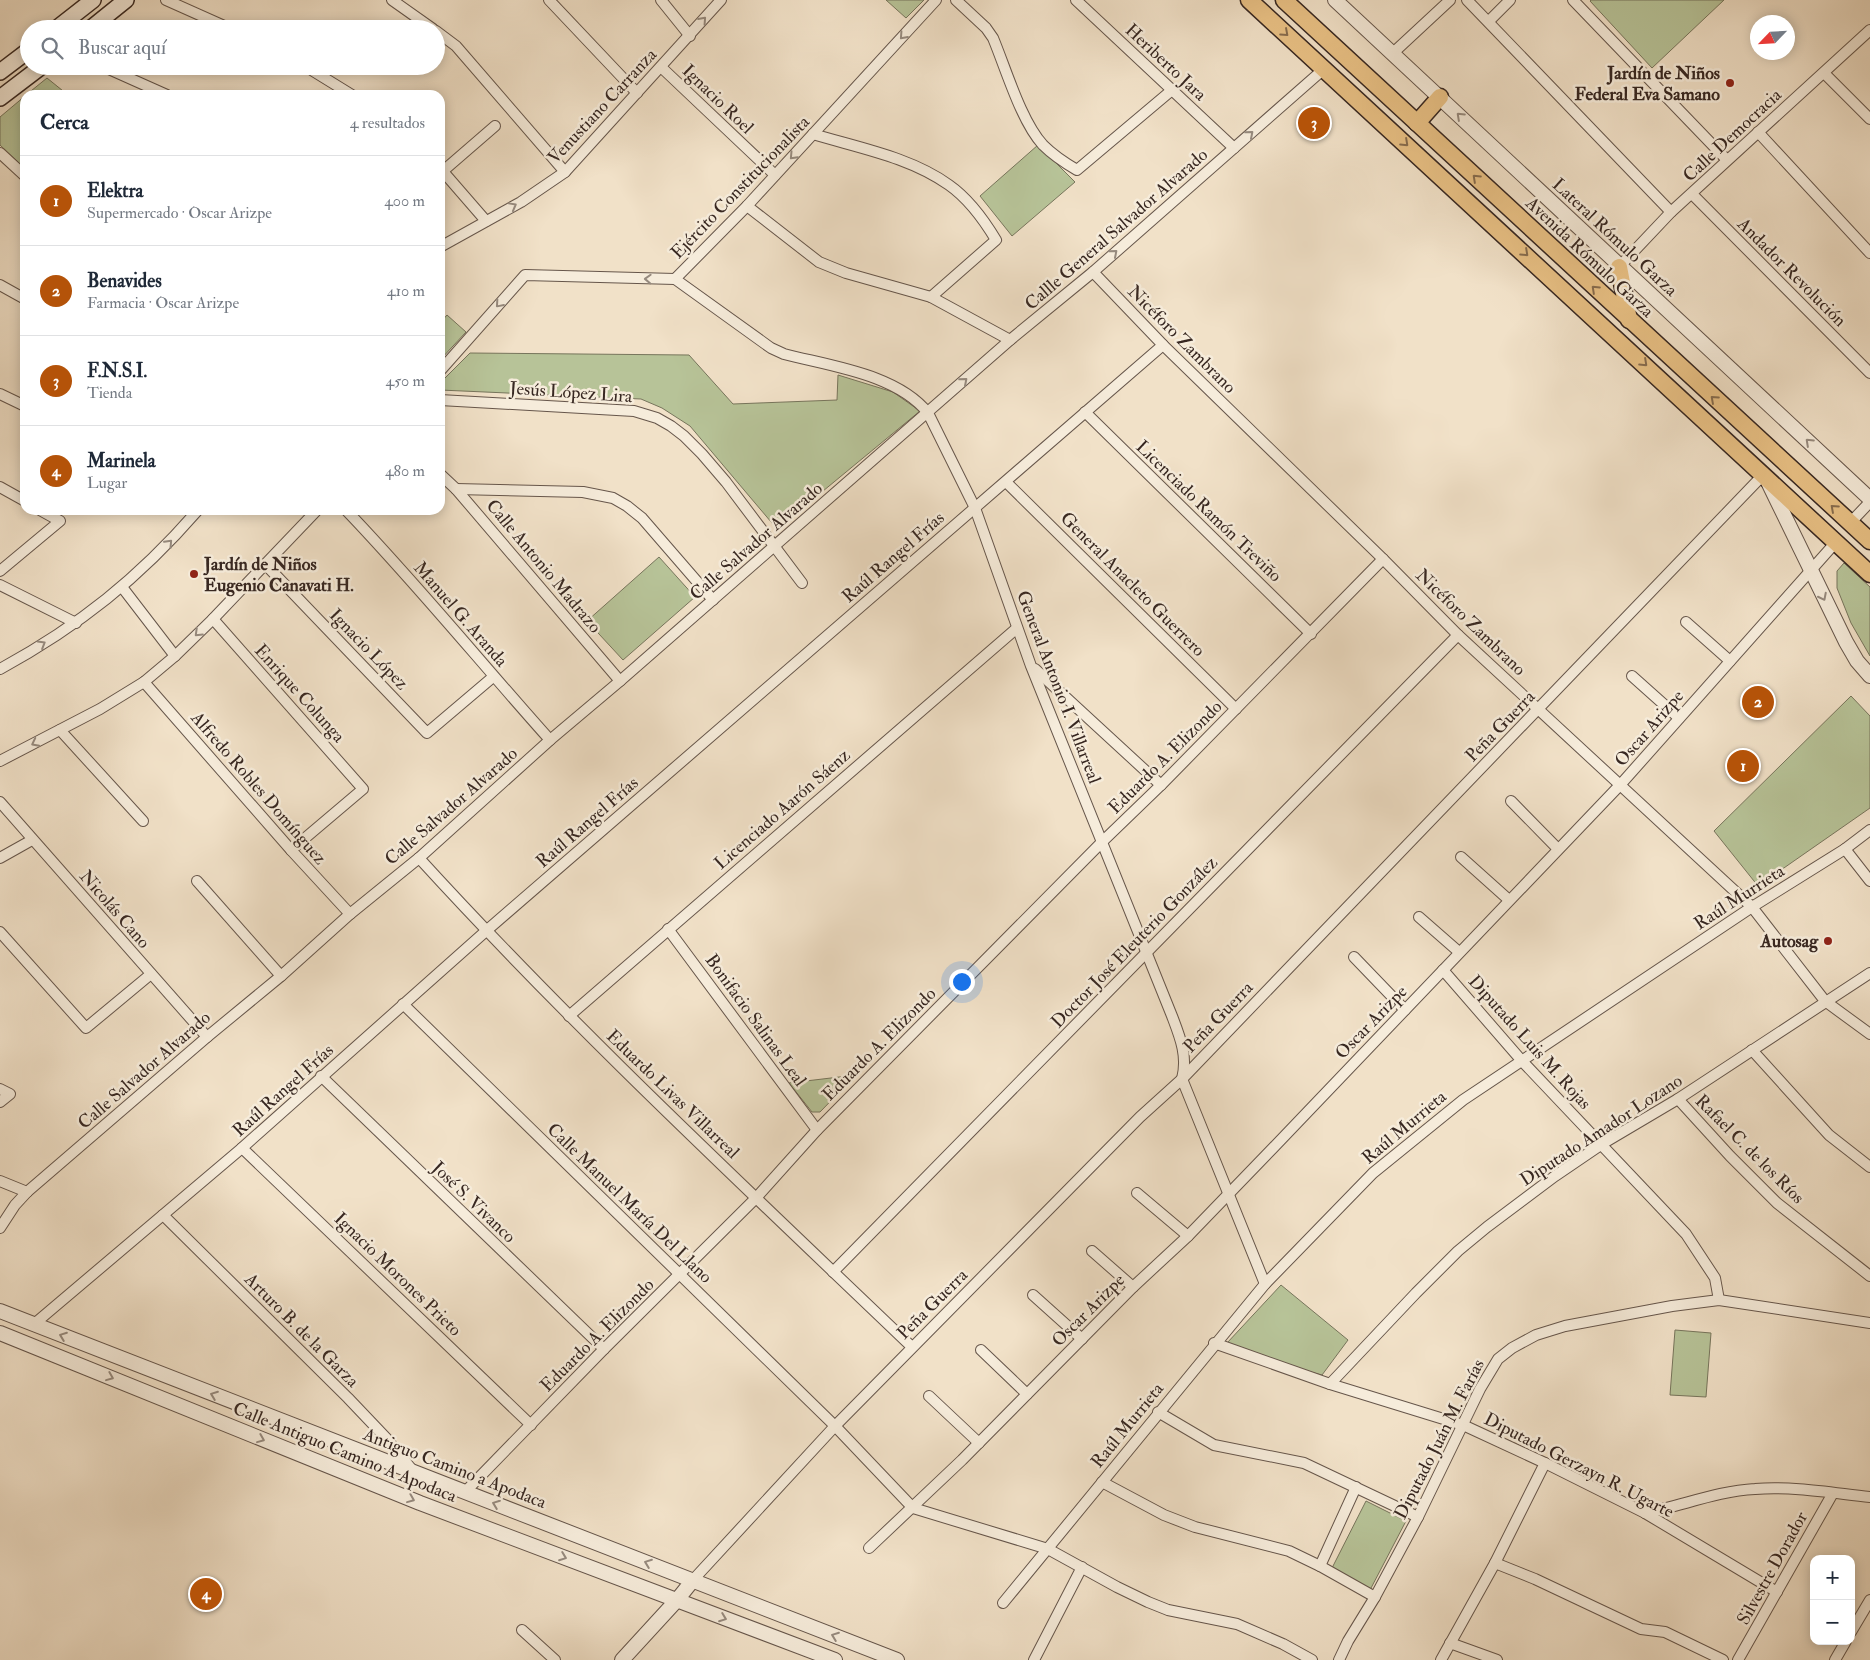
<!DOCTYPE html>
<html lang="es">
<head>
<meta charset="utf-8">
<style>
  :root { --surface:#fff; --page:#f6f6f7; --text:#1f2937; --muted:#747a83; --line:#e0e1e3; --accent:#b45309 }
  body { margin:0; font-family:"IM FELL Double Pica",serif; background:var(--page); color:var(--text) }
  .controls { position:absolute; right:15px; bottom:15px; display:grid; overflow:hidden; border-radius:10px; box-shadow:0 2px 12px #0003 }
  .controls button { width:45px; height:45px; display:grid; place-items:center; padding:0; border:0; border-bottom:1px solid var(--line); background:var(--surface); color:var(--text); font:25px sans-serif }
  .compass { position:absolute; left:1750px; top:15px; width:45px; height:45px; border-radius:50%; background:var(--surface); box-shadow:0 2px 12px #0003; rotate:245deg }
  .you { position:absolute; left:961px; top:981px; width:18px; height:18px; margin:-12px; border:4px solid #fff; border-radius:50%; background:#1a73e8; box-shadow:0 0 0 8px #1a73e833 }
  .badge { display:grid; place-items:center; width:32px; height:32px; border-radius:50%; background:var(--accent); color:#fff; font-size:16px; font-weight:700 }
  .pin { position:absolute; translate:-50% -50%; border:2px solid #fff; box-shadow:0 1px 5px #0006 }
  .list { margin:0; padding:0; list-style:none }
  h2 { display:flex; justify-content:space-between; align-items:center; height:65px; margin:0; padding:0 20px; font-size:21px }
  h2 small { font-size:16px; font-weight:400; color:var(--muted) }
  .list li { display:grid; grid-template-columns:32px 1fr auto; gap:15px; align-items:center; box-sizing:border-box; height:90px; padding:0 20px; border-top:1px solid var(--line) }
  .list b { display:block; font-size:19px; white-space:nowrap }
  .list p { margin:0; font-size:16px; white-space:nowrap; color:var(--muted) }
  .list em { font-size:16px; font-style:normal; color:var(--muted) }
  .icon { flex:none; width:28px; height:28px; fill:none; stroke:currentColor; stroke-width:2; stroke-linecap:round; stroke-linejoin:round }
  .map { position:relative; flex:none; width:1870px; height:1660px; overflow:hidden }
  .search { position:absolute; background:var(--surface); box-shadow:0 2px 12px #0003; left:20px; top:20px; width:425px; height:55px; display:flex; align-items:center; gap:12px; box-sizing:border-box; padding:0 18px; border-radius:28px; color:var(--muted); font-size:19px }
  .panel { position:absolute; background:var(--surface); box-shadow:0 2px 12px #0003; left:20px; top:90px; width:425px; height:425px; border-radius:15px }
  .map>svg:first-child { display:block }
</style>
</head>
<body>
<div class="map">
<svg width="1870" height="1660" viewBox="0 0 1870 1660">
  <rect width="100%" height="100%" fill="#f1e1c8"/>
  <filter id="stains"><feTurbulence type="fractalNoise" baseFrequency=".004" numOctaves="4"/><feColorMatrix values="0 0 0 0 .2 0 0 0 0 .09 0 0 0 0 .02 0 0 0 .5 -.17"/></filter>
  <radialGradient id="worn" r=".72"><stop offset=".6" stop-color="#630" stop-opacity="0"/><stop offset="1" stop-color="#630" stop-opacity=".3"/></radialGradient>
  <!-- green -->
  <g fill="#b7c398" stroke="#77755c">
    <path d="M886,0H924L906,18Z"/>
    <path d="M1591,0H1724L1652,68L1590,1Z"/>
    <path d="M47,78L68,95H26Z"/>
    <path d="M25,96V169L0,145V117Z"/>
    <path d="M1038,145L1075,182L1012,236L980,196Z"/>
    <path d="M447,315L466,332L440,360V323Z"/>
    <path d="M470,353L689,355L733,404L837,400L838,375L893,392L920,411L777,529L690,426L662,408L641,399L440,390V383Z"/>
    <path d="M659,557L695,597L623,660L587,621Z"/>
    <path d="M1844,563L1870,587V656L1851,623L1837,588V571Z"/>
    <path d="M1851,696L1870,716V808L1758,886L1714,831Z"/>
    <path d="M856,1075L820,1112H812L789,1083Z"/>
    <path d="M1281,1285L1348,1340L1322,1375L1263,1360L1227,1343Z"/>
    <path d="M1675,1330L1711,1333L1706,1397L1670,1395Z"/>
    <path d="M1366,1501L1406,1521L1370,1590L1331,1570Z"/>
  </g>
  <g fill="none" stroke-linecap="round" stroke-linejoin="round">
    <defs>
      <g id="minor">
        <path d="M166,0L231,29"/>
        <path d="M392,0L433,29"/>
        <path d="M549,0L637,93"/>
        <path d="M661,0L690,36"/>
        <path d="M956,0L986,28L993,38C1006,69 1021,121 1043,145C1053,155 1065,163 1077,170L1172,90"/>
        <path d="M1076,0L1234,148"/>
        <path d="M1467,0L1671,212"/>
        <path d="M1573,0L1727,160"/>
        <path d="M1489,21L1510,0"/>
        <path d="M436,31L456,46L565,172"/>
        <path d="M1393,53L1450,0"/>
        <path d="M102,66L167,95"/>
        <path d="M305,66L352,95"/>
        <path d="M661,67L775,175"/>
        <path d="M1824,73L1870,119"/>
        <path d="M1758,132L1870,253"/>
        <path d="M813,134C859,148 910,157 949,185C969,199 984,220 996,240L931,297"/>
        <path d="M0,153L25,176"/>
        <path d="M440,168L486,221"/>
        <path d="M443,171L495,126"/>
        <path d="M1692,194L1870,373"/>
        <path d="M747,206L819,262L846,273L931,297L1010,340"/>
        <path d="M440,247L521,202L565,172L721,0"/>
        <path d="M1619,267L1671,212L1870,30"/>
        <path d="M1093,272L1163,345L1383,559L1458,635L1752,907L1825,1001L1870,1034"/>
        <path d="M675,279L771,348L784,354C830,366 897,374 928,413L975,508L1031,666L1172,1016C1180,1037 1188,1056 1182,1079L1265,1284"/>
        <path d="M0,285L25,299"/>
        <path d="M440,371L525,275L675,279L747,206L936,0"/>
        <path d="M0,394L25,406"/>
        <path d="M440,400L634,411L657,418L671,426L684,436L702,454L726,482L802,583"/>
        <path d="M1085,412L1311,634"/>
        <path d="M440,474L456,489L620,681"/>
        <path d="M1006,482L1236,709"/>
        <path d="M0,487L25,501"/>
        <path d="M456,489L583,492L613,498L627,506L642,518L713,600"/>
        <path d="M346,510C417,584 482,664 550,740"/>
        <path d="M1850,523L1870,502"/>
        <path d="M266,565L427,733L493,677"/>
        <path d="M0,571L60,521L40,510"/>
        <path d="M0,585L76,623"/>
        <path d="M122,587L175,656"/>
        <path d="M213,619L363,789L291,850"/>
        <path d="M1686,622L1730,661"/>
        <path d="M0,669C79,626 139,578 198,510"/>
        <path d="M1035,669L1161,785"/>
        <path d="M1632,676L1679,718"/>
        <path d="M144,682L291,850L350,914"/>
        <path d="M60,730L143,821"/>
        <path d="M0,761L100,709L144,682L175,656L213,619L317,510"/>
        <path d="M1511,801L1558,849"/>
        <path d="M0,802L207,1037"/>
        <path d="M1845,849L1870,881"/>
        <path d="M1461,857L1509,900"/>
        <path d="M0,858L32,840"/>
        <path d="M419,858C575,1029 745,1187 912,1347"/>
        <path d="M197,881L281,976"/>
        <path d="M1419,917L1459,952"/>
        <path d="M668,929L817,1130"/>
        <path d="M0,932L86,1028L151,974"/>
        <path d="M1354,957L1405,1010"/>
        <path d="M1443,970L1522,1061L1686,1234L1715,1278L1719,1300"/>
        <path d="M403,1004L835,1426L913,1508L1048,1549L1117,1587L1148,1602L1168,1610L1237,1624L1283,1644L1312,1660"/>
        <path d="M569,1016L1017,628"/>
        <path d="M1752,1050L1829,1135L1870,1167"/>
        <path d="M321,1076L604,1349"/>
        <path d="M0,1089L10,1094L0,1102"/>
        <path d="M1678,1099L1730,1156L1777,1203L1870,1276"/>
        <path d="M242,1148L531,1425"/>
        <path d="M0,1181L27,1192"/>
        <path d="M1137,1193L1188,1236"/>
        <path d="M163,1215L348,1398L387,1439L413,1471"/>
        <path d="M0,1228L15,1205L27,1192L207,1037L281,976L350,914L419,858L550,740L620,681L1010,340L1093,272L1325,68"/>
        <path d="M1092,1251L1133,1287"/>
        <path d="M833,1272L1458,635"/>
        <path d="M1033,1295L1082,1339"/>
        <path d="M33,1325L242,1148L486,931L1163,345"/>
        <path d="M1214,1343L1330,1384L1463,1425L1545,1463L1645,1513L1777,1592"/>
        <path d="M981,1350L1027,1394"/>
        <path d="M1330,1384L1416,1293L1458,1251L1487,1227L1555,1176L1602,1144L1678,1099L1870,973"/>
        <path d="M929,1396L979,1443"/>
        <path d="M1158,1412L1214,1445L1304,1463L1418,1517"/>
        <path d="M1102,1482L1164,1515L1195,1527L1289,1551L1320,1566L1375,1597"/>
        <path d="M465,1492L604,1349L756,1198L817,1130L1103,841L1161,785L1383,559"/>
        <path d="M1645,1513C1682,1506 1717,1491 1755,1489C1793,1486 1832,1493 1870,1497"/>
        <path d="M869,1548L962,1460L1133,1287L1188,1236L1273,1148L1621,784L1836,542"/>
        <path d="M1495,1563L1535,1579L1641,1629L1665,1632L1723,1660"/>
        <path d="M1320,1566L1356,1487"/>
        <path d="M693,1580L835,1426L1140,1117L1182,1079L1764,474"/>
        <path d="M1003,1603L1265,1284L1373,1173L1463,1100L1752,907L1845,849L1870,830"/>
        <path d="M522,1630L555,1660"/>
        <path d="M1851,1632L1870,1600"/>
        <path d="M1450,1643L1497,1660"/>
        <path d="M1034,1660L1082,1567"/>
        <path d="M1339,1660L1348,1641L1375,1597L1418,1517L1480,1389L1498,1359L1512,1348L1536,1335L1565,1326L1672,1306L1719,1300L1870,1323"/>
        <path d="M1441,1660L1495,1563L1545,1463"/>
        <path d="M1738,1660L1833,1493"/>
        <path d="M1835,1660L1846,1641"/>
      </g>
      <g id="tertiary">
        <path d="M1335,0L1870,499"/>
        <path d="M1768,482L1846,642L1857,661L1870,676"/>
        <path d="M0,1311L897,1660"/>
        <path d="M0,1333L420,1503L835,1660"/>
        <path d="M622,1660L677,1600L693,1580"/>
      </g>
      <g id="secondary">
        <path d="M56,29L93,0"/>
        <path d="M90,29L126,0"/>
        <path d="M0,72L29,50"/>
        <path d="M0,98L42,66"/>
      </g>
      <g id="primary">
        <path d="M1249,0L1870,574"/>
        <path d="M1284,0L1870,541"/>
        <path d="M1417,123L1440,97"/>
        <path d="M1619,267L1629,320"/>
      </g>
    </defs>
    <!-- minor casing -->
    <use href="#minor" stroke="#66564b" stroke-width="12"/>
    <!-- tertiary casing -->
    <use href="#tertiary" stroke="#66564b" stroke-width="16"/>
    <!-- secondary casing -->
    <use href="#secondary" stroke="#372721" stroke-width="18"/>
    <!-- primary casing -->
    <use href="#primary" stroke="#372721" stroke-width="19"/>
    <!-- minor -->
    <use href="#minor" stroke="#f6ecdb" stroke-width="10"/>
    <!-- tertiary -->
    <use href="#tertiary" stroke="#f6ecdb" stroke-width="14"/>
    <!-- secondary -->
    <use href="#secondary" stroke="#f6ecdb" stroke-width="15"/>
    <!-- primary -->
    <use href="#primary" stroke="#e8c084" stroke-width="16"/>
  </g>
  <!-- one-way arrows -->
  <defs><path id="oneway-chevron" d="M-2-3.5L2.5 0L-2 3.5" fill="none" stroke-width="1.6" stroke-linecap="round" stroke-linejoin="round" transform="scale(1.25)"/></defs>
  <g stroke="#968a7e">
    <use href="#oneway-chevron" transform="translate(703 20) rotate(-48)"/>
    <use href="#oneway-chevron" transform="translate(903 36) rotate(132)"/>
    <use href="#oneway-chevron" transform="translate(1460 116) rotate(-137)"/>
    <use href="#oneway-chevron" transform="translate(1250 134) rotate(-41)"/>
    <use href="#oneway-chevron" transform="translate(793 156) rotate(133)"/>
    <use href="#oneway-chevron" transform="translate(513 206) rotate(-29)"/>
    <use href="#oneway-chevron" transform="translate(1114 253) rotate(-41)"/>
    <use href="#oneway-chevron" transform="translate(648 279) rotate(-178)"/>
    <use href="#oneway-chevron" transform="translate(499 304) rotate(131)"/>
    <use href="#oneway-chevron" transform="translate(964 381) rotate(-41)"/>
    <use href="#oneway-chevron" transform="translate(1809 442) rotate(-137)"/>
    <use href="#oneway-chevron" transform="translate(169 543) rotate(-47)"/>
    <use href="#oneway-chevron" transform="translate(1823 597) rotate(63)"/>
    <use href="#oneway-chevron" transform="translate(198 633) rotate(136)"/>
    <use href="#oneway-chevron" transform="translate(42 644) rotate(-31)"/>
    <use href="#oneway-chevron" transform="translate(35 743) rotate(153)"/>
    <use href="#oneway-chevron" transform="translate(63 1336) rotate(-159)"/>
    <use href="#oneway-chevron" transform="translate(110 1377) rotate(22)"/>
    <use href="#oneway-chevron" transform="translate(214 1395) rotate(-159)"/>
    <use href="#oneway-chevron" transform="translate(261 1439) rotate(22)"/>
    <use href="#oneway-chevron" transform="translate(411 1499) rotate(22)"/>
    <use href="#oneway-chevron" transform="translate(496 1504) rotate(-159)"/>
    <use href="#oneway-chevron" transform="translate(563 1557) rotate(21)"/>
    <use href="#oneway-chevron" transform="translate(648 1563) rotate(-159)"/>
    <use href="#oneway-chevron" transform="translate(723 1618) rotate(21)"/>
    <use href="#oneway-chevron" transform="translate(835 1636) rotate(-159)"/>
  </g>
  <g stroke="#876c4e">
    <use href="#oneway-chevron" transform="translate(1285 33) rotate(42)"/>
    <use href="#oneway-chevron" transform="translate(1405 143) rotate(43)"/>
    <use href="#oneway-chevron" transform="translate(1476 178) rotate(-137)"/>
    <use href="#oneway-chevron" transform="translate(1525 253) rotate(43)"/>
    <use href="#oneway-chevron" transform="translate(1595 289) rotate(-137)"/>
    <use href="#oneway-chevron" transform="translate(1644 363) rotate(43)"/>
    <use href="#oneway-chevron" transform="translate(1714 399) rotate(-138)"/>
    <use href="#oneway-chevron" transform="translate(1834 508) rotate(-138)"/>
  </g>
  <!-- markers -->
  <g fill="#8f2418" stroke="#f6ecdb" stroke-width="2">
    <circle cx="1730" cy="83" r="5"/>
    <circle cx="194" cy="574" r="5"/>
    <circle cx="1828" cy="941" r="5"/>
  </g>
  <g text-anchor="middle" stroke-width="5" stroke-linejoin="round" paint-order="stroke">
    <!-- street labels -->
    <g font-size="18" fill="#372721" stroke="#f6ecdb">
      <text transform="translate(1166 62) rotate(43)" y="6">Heriberto Jara</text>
      <text transform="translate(718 99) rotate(44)" y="6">Ignacio Roel</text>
      <text transform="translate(602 106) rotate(-47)" y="6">Venustiano Carranza</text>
      <text transform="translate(1732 135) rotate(-43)" y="6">Calle Democracia</text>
      <text transform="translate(740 187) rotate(-46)" y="6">Ejército Constitucionalista</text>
      <text transform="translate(1116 229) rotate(-41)" y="6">Callle General Salvador Alvarado</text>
      <text transform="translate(1615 237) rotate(43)" y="6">Lateral Rómulo Garza</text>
      <text transform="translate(1590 257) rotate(43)" y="6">Avenida Rómulo Garza</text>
      <text transform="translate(1792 272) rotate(45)" y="6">Andador Revolución</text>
      <text transform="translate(1182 339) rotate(45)" y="6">Nicéforo Zambrano</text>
      <text transform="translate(571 392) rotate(4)" y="6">Jesús López Lira</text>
      <text transform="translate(1209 511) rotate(44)" y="6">Licenciado Ramón Treviño</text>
      <text transform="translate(756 541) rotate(-41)" y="6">Calle Salvador Alvarado</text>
      <text transform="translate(893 557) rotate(-41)" y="6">Raúl Rangel Frías</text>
      <text transform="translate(544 566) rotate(50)" y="6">Calle Antonio Madrazo</text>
      <text transform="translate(1133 584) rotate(45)" y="6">General Anacleto Guerrero</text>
      <text transform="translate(461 614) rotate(49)" y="6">Manuel G. Aranda</text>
      <text transform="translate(1471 622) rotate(44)" y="6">Nicéforo Zambrano</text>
      <text transform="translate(369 649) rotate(46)" y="6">Ignacio López</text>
      <text transform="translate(1059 687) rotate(69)" y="6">General Antonio I. Villarreal</text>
      <text transform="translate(300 693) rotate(48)" y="6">Enrique Colunga</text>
      <text transform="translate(1500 726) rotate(-46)" y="6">Peña Guerra</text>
      <text transform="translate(1649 728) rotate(-49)" y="6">Oscar Arizpe</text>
      <text transform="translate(1165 757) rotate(-45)" y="6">Eduardo A. Elizondo</text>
      <text transform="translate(259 788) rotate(49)" y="6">Alfredo Robles Domínguez</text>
      <text transform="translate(451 806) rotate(-41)" y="6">Calle Salvador Alvarado</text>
      <text transform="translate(782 809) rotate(-41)" y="6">Licenciado Aarón Sáenz</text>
      <text transform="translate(587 822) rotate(-41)" y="6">Raúl Rangel Frías</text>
      <text transform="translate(1739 897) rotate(-33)" y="6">Raúl Murrieta</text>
      <text transform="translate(115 909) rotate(49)" y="6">Nicolás Cano</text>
      <text transform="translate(1134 942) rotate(-46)" y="6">Doctor José Eleuterio González</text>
      <text transform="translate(1218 1017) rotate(-46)" y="6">Peña Guerra</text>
      <text transform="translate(756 1020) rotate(54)" y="6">Bonifacio Salinas Leal</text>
      <text transform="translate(1371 1022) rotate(-46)" y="6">Oscar Arizpe</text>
      <text transform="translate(1530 1042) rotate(48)" y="6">Diputado Luis M. Rojas</text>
      <text transform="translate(879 1044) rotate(-45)" y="6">Eduardo A. Elizondo</text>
      <text transform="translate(144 1070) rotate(-41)" y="6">Calle Salvador Alvarado</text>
      <text transform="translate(283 1090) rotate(-42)" y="6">Raúl Rangel Frías</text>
      <text transform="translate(673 1094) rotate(44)" y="6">Eduardo Livas Villarreal</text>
      <text transform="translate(1404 1127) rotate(-40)" y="6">Raúl Murrieta</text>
      <text transform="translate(1601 1130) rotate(-33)" y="6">Diputado Amador Lozano</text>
      <text transform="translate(1750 1149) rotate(45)" y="6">Rafael C. de los Ríos</text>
      <text transform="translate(474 1202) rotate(44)" y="6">José S. Vivanco</text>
      <text transform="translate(630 1203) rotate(44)" y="6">Calle Manuel María Del Llano</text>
      <text transform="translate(398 1274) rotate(44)" y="6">Ignacio Morones Prieto</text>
      <text transform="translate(932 1304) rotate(-45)" y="6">Peña Guerra</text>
      <text transform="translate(1088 1310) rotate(-45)" y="6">Oscar Arizpe</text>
      <text transform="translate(302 1330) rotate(45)" y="6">Arturo B. de la Garza</text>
      <text transform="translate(597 1335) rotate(-45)" y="6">Eduardo A. Elizondo</text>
      <text transform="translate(1127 1425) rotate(-51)" y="6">Raúl Murrieta</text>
      <text transform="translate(1439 1439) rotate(-63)" y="6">Diputado Juán M. Farías</text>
      <text transform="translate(345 1452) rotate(22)" y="6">Calle Antiguo Camino A Apodaca</text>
      <text transform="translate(1579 1465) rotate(27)" y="6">Diputado Gerzayn R. Ugarte</text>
      <text transform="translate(455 1468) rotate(21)" y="6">Antiguo Camino a Apodaca</text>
      <text transform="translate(1772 1568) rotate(-61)" y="6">Silvestre Dorador</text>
    </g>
    <!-- poi labels -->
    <g font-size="18" font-weight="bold" fill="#372721" stroke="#f6ecdb" text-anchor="end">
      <text x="1720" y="79">Jardín de Niños<tspan x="1720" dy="21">Federal Eva Samano</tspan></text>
      <text x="204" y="570" text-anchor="start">Jardín de Niños<tspan x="204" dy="21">Eugenio Canavati H.</tspan></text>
      <text x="1818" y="947">Autosag</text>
    </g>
  </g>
  <rect width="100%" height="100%" filter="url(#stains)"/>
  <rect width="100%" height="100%" fill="url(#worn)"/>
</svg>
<div class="controls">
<button>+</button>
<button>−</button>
</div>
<svg class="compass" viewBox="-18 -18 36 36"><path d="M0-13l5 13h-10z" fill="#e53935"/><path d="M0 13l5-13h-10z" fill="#747a83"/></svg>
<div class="you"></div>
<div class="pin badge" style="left:1743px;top:766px">1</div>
<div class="pin badge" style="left:1758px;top:702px">2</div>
<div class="pin badge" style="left:1314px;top:123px">3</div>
<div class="pin badge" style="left:206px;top:1594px">4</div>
<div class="search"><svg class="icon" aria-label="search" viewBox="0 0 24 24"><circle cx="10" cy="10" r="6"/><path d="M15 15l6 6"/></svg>Buscar aquí</div>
<section class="panel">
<h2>Cerca<small>4 resultados</small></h2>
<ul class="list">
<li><span class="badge">1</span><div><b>Elektra</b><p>Supermercado · Oscar Arizpe</p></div><em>400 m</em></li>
<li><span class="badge">2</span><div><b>Benavides</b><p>Farmacia · Oscar Arizpe</p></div><em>410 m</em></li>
<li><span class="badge">3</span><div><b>F.N.S.I.</b><p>Tienda</p></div><em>450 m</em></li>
<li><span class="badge">4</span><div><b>Marinela</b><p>Lugar</p></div><em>480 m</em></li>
</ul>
</section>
</div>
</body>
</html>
